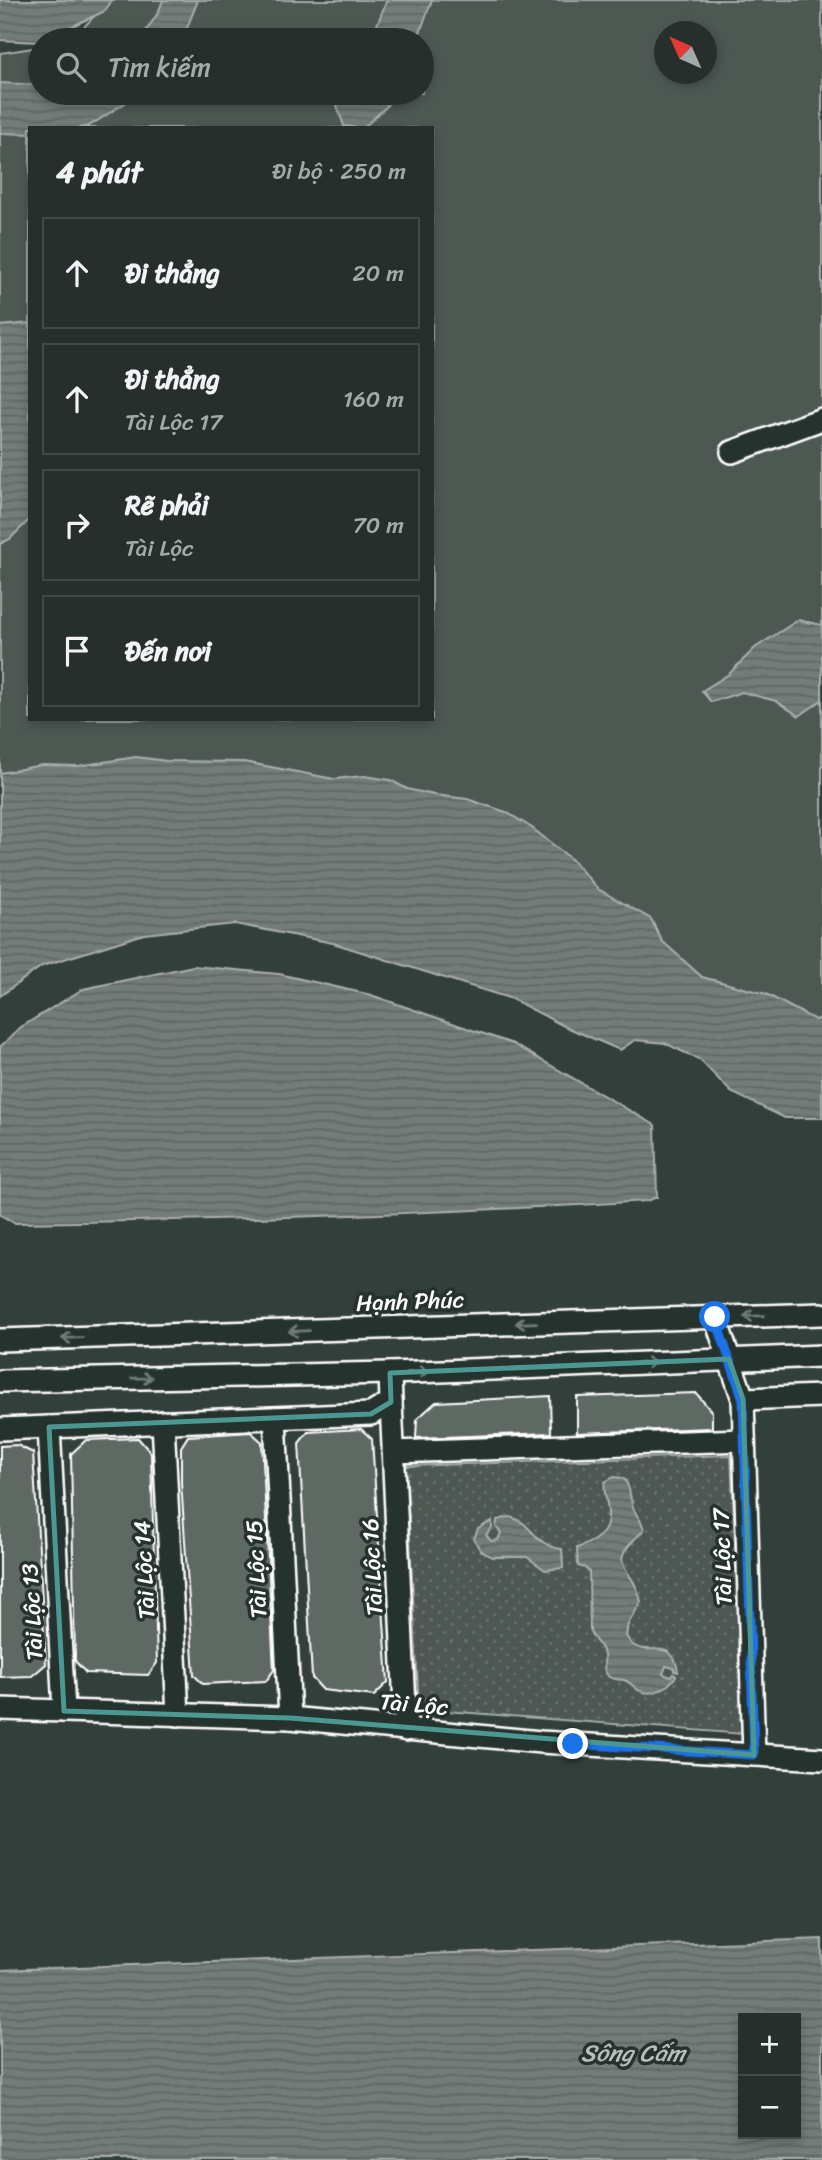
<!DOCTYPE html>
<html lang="vi">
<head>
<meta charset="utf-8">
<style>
  :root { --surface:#262f2c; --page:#2e3734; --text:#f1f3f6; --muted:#a4a9a9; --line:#424a48 }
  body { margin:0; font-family:Sriracha,sans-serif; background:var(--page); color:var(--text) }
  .controls { position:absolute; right:21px; bottom:21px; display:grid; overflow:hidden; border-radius:0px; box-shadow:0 4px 10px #0003 }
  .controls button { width:63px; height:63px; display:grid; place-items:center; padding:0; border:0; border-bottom:2px solid var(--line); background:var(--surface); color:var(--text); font:35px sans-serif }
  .compass { position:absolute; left:654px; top:21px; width:63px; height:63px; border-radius:50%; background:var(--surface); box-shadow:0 4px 10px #0003; rotate:315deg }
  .stop { position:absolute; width:21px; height:21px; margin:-16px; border:5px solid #1a73e8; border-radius:50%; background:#fff }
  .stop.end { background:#1a73e8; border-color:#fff; box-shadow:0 2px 7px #0008 }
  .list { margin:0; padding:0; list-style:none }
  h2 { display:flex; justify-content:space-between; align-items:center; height:91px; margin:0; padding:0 28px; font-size:30px }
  h2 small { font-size:23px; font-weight:400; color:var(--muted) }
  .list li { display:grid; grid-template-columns:46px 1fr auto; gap:21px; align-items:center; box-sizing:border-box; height:112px; margin:0 14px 14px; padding:0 14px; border:2px solid var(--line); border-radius:0px }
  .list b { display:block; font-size:26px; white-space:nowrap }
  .list p { margin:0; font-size:23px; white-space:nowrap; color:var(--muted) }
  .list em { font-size:23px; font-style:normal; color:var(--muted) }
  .icon { flex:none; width:38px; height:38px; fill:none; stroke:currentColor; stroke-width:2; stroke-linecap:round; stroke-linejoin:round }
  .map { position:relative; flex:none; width:822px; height:2160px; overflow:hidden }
  .search { position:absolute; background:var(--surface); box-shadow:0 4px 10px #0003; left:28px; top:28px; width:406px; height:77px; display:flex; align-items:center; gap:18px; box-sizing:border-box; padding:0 24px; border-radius:38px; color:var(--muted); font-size:26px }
  .panel { position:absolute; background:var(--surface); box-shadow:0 4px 10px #0003; left:28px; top:126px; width:406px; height:595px; border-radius:0px }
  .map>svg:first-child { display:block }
</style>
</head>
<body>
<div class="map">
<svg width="822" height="2160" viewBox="0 0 822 2160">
  <defs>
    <pattern id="park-dots" width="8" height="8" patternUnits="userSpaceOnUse" patternTransform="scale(1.75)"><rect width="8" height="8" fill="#4d5853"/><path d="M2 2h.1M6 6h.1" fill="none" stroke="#68716d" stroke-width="1.8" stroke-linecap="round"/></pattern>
    <pattern id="water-rules" width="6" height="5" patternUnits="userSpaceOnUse" patternTransform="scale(1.75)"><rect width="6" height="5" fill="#737b78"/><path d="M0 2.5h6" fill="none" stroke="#606462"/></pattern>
  </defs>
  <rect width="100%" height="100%" fill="#333f3a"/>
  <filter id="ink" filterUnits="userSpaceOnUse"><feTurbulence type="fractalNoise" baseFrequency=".0143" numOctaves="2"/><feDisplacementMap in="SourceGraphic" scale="14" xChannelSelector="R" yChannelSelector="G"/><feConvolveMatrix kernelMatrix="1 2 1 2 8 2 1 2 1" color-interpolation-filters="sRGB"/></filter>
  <g filter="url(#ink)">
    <!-- grass -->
    <path fill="#4d5853" stroke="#a6aca9" stroke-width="2" fill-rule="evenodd" d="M110,0H822V1062L460,908L0,914V53L40,47V93H422V40H71ZM664,32H706V74H664ZM30,128H432V719H30Z"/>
    <!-- park -->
    <path fill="url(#park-dots)" stroke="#a6aca9" stroke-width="2" d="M731,1455L744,1734L419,1709L406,1466Z"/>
    <!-- water -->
    <g fill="url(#water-rules)" stroke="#abb0ae" stroke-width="2" fill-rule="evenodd">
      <path d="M0,0H112L105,11L38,42L0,40Z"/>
      <path d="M163,0H198L183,38L181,40H140L158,13Z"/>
      <path d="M387,0H432L417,40H371Z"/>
      <path d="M0,83L40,85V93H133L127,97L125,103L89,126L78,128H30V134L0,133Z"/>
      <path d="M342,93H394L386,107L363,128L344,126L337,106Z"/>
      <path d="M30,323V519L10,539L0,544V326Z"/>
      <path d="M798,620L822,625V700L799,716L776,701L742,692L711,702L702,691L729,674L755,648Z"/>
      <path d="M136,757L167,761L244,762L334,779L364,776L390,780L407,789L434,795L467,799L506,812L532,828L571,859L598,889L651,919L662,941L702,977L766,994L815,1020L822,1018V1118H785L731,1092L700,1060L665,1043L635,1040L620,1050L564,1026L512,999L333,943L235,924L144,934L42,966L0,996V773L42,765L78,766Z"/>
      <path d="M193,966L279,974L371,995L513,1044L655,1125L657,1197L647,1201C437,1214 226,1220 15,1223L0,1215V1047L21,1027L83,989Z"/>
      <path d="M614,1477L623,1478C632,1488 629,1499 634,1510C638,1518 642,1521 644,1530C601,1569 634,1563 641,1602L628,1624L626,1636C628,1639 630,1643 633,1645C650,1657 673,1636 678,1672L674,1671V1668L666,1666L663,1674L671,1677L673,1674L676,1676C669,1687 652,1698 638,1690C633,1686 630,1682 624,1680C618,1679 613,1680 608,1676C602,1670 605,1662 604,1655C602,1646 593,1640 590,1631L589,1572L585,1568L578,1566L577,1548C601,1539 612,1531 607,1504C606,1496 603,1490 605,1482Z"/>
      <path d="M510,1517C533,1522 532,1545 562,1549L563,1568L545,1570L527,1557H492L480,1550L474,1539L478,1529L492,1521V1528L486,1535L491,1541L498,1540L501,1533L496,1527L497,1520Z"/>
      <path d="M822,1939V2160H0V1970ZM743,2018H796V2134H743Z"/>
    </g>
    <!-- building -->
    <g fill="#5f6964" stroke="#fff" stroke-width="2">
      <path d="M696,1393L712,1412V1428L577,1433V1397Z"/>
      <path d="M550,1396L551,1433L416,1438L417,1419L436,1402Z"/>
      <path d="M361,1429L372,1439L388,1682L374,1696L323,1690L312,1678L299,1443L308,1432Z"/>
      <path d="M251,1432L262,1442L274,1670L266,1681L203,1684L194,1675L181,1482V1447L188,1436Z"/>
      <path d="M138,1438L151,1453L157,1663L148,1675L86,1673L75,1661L71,1454L86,1440Z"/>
      <path d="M17,1445L33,1453L46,1664L32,1676L0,1677V1446Z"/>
    </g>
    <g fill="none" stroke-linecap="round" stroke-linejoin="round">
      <defs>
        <g id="minor">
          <path d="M732,452L822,419"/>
          <path d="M715,1317L743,1399L754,1755"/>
          <path d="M0,1340L822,1314"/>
          <path d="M0,1381L390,1373L822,1356"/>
          <path d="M743,1399L822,1396"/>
          <path d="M391,1402L406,1730"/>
          <path d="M275,1418L290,1718"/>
          <path d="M163,1422L178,1715"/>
          <path d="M49,1427L64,1711"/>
          <path d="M0,1429L371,1414L391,1402L390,1373"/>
          <path d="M393,1452L744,1440"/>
          <path d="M0,1709L290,1718L541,1742L822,1759"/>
        </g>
      </defs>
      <!-- minor casing -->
      <use href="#minor" stroke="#fff" stroke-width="26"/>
      <!-- minor -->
      <use href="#minor" stroke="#26332d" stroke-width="21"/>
    </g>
    <!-- one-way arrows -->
    <defs><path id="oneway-shaft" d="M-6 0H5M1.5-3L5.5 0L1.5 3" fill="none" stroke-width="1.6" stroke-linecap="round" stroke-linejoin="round" transform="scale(1.75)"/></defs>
    <g stroke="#727a76">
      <use href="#oneway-shaft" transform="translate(754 1316) rotate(178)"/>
      <use href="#oneway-shaft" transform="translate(526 1323) rotate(178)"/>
      <use href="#oneway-shaft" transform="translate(299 1331) rotate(178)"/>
      <use href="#oneway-shaft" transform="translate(72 1338) rotate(178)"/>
      <use href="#oneway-shaft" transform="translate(645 1363) rotate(-2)"/>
      <use href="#oneway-shaft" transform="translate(418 1372) rotate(-2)"/>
      <use href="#oneway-shaft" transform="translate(142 1378) rotate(-1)"/>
    </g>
  </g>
  <g fill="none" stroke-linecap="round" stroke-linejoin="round" filter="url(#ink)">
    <!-- route -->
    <path stroke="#1a73e8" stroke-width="9" d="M573,1744L754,1755L743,1399L715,1317"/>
  </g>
  <!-- marked area -->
  <path fill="none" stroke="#4b9892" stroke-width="5" stroke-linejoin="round" d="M729,1359L743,1399L754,1755L290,1718L64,1711L49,1427L371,1414L391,1402L390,1373Z"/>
  <g text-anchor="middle" stroke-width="7" stroke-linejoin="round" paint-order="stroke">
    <!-- street labels -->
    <g font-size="23" fill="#fff" stroke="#26332d">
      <text transform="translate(410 1301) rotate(-2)" y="8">Hạnh Phúc</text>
      <text transform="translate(722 1557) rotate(-92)" y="8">Tài Lộc 17</text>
      <text transform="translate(372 1567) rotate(-93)" y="8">Tài Lộc 16</text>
      <text transform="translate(256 1569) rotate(-93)" y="8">Tài Lộc 15</text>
      <text transform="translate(144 1570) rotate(-93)" y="8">Tài Lộc 14</text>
      <text transform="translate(32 1612) rotate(-93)" y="8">Tài Lộc 13</text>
      <text transform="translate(414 1704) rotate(5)" y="8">Tài Lộc</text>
    </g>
    <!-- water labels -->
    <g font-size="24" font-style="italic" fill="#b9bdbc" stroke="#26332d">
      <text x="633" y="2061">Sông Cấm</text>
    </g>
  </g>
</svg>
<div class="controls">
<button>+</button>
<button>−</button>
</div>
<svg class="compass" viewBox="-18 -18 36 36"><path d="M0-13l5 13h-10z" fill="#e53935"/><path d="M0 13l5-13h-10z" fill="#a4a9a9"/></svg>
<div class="stop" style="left:715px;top:1317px"></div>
<div class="stop end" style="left:573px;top:1744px"></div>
<div class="search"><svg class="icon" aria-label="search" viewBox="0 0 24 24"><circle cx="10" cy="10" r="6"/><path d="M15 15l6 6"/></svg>Tìm kiếm</div>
<section class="panel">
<h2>4 phút<small>Đi bộ · 250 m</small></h2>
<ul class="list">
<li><svg class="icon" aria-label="ahead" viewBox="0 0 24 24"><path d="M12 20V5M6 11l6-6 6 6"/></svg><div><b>Đi thẳng</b></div><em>20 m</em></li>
<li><svg class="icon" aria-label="ahead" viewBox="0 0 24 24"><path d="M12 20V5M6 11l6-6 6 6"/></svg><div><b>Đi thẳng</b><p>Tài Lộc 17</p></div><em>160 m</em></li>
<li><svg class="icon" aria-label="right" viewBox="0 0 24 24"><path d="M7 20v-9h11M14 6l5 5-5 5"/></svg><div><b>Rẽ phải</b><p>Tài Lộc</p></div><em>70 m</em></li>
<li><svg class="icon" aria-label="arrive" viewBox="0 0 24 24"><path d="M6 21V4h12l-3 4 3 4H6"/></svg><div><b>Đến nơi</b></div></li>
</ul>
</section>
</div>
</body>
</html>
